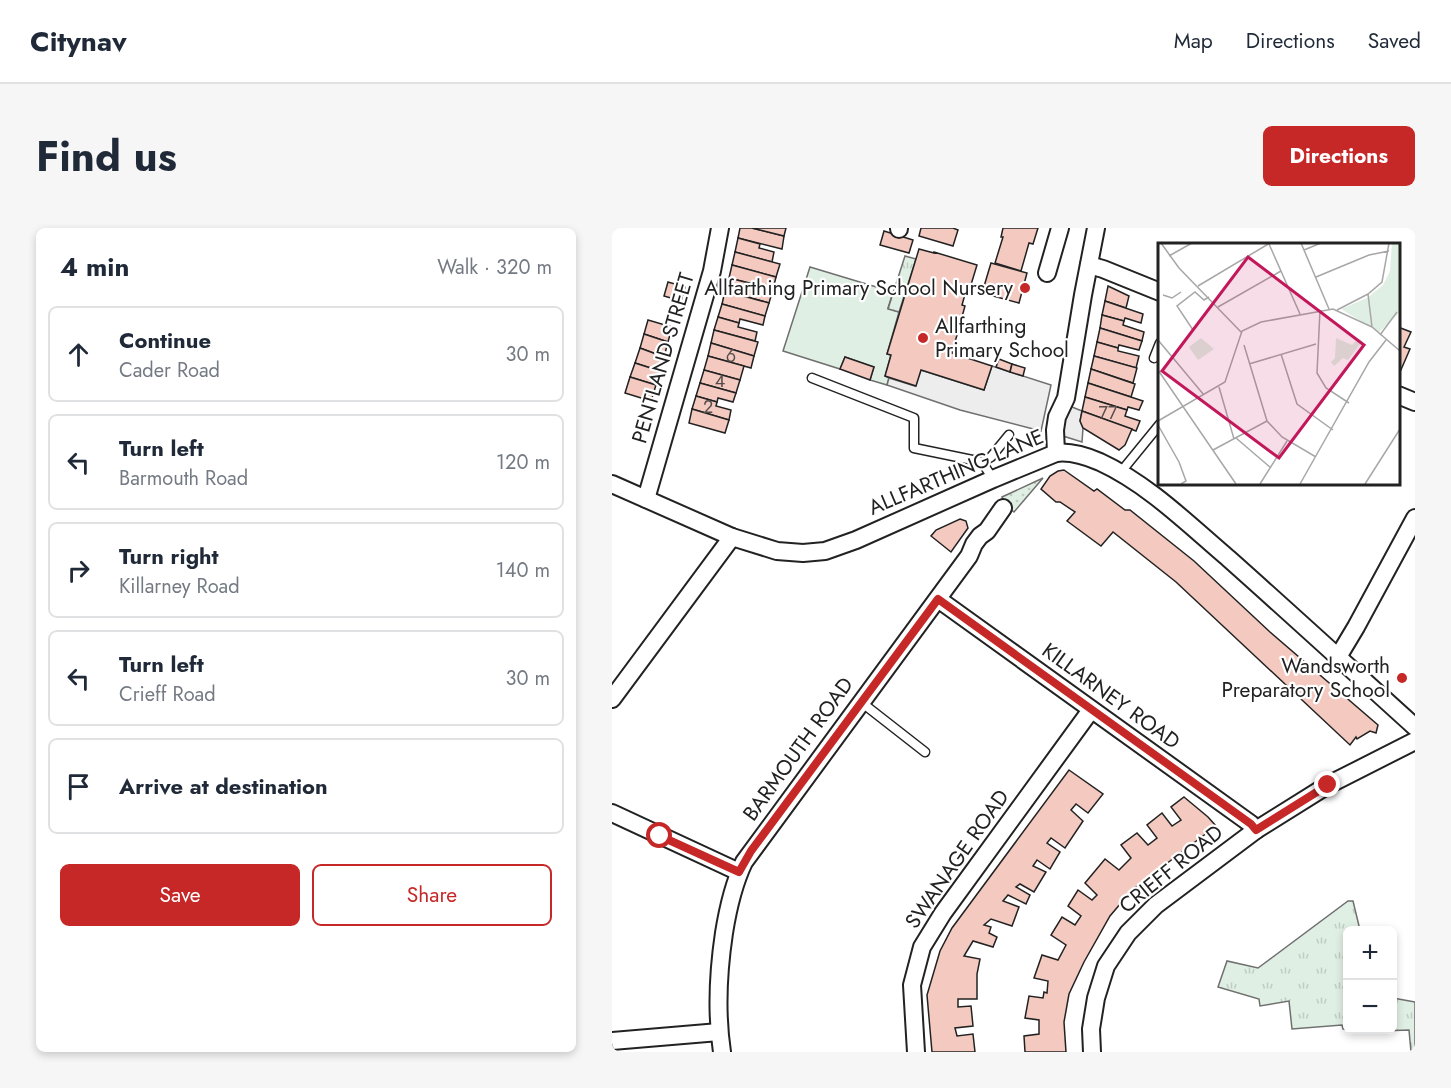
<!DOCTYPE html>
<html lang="en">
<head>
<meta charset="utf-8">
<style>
  :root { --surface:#fff; --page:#f6f6f7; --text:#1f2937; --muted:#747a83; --line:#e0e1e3; --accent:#c62828 }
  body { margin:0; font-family:Jost,sans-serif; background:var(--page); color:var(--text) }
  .controls { position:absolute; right:18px; bottom:18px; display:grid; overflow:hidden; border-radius:9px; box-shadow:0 3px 9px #0003 }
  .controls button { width:54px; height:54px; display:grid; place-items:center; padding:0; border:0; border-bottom:2px solid var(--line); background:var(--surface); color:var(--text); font:30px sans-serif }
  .stop { position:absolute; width:18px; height:18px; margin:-14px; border:4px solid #c62828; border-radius:50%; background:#fff }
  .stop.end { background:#c62828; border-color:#fff; box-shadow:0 2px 6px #0008 }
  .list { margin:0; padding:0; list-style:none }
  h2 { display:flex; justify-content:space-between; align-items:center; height:78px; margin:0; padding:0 24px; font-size:26px }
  h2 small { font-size:20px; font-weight:400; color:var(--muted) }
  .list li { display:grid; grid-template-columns:39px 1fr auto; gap:18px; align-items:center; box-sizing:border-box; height:96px; margin:0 12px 12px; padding:0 12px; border:2px solid var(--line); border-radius:9px }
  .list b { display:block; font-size:22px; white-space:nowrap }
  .list p { margin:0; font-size:20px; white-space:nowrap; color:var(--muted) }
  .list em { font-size:20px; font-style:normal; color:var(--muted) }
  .actions { display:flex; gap:12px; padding:18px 24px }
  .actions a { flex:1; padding:14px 0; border:2px solid var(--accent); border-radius:9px; text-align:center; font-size:21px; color:var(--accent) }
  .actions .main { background:var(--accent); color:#fff }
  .icon { flex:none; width:33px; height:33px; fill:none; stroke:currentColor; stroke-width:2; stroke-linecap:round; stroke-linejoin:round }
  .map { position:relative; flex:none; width:803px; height:824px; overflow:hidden; border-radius:9px }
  header { display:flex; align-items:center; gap:36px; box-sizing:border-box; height:84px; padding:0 30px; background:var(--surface); border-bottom:2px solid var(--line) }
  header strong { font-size:28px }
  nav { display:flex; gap:33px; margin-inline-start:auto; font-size:21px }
  .intro { display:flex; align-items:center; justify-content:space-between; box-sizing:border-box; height:144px; padding:0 36px }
  h1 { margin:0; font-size:42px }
  .button { padding:15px 27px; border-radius:9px; background:var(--accent); color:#fff; font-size:21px; font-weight:700 }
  main { display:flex; gap:36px; padding:0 36px }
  aside { flex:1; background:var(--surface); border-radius:9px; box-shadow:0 3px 9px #0003 }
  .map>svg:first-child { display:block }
</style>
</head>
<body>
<header>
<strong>Citynav</strong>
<nav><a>Map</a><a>Directions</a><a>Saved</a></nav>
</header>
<div class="intro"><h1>Find us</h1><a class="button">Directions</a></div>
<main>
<aside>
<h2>4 min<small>Walk · 320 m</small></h2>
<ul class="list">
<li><svg class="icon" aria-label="ahead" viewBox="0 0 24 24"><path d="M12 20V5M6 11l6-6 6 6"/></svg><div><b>Continue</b><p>Cader Road</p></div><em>30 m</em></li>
<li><svg class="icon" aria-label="left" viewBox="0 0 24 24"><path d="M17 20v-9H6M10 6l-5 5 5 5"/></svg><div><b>Turn left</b><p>Barmouth Road</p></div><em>120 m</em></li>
<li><svg class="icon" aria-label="right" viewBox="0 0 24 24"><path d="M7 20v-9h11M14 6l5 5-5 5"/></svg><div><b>Turn right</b><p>Killarney Road</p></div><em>140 m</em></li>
<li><svg class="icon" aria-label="left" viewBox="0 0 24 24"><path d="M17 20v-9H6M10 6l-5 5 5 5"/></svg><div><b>Turn left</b><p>Crieff Road</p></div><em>30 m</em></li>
<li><svg class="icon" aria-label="arrive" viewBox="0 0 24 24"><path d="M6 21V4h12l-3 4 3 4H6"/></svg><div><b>Arrive at destination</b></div></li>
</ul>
<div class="actions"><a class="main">Save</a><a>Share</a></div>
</aside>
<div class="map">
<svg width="803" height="824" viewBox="0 0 803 824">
  <defs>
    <pattern id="park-tufts" width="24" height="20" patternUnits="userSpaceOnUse" patternTransform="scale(1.5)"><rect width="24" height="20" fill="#e0efe3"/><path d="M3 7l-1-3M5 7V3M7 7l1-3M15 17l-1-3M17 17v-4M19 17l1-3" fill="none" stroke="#c0cdc2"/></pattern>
    <pattern id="garden-dots" width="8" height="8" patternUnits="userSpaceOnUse" patternTransform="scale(1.5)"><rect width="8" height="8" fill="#e0efe3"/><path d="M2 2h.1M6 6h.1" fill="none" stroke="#c0cdc2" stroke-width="1.8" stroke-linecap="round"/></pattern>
  </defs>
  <rect width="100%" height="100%" fill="#fff"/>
  <!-- grass -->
  <path fill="#e0efe3" stroke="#6f6f6f" stroke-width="1.5" d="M198,39L281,64L276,80L287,84L275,126L279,127L273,148L277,150L275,157L258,152L262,139L233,129L228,141L171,123Z"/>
  <!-- park -->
  <g fill="url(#park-tufts)" stroke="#6f6f6f" stroke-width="1.5">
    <path d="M293,28L304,31L287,84L276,81Z"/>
    <path d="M736,673H741L748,702H736L735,801H731L730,797L680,801L677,773L648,778L647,771L606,759L615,733L646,740Z"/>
    <path d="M781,770L803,774V824H799L797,802L769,803V802H780Z"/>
  </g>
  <!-- garden -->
  <path fill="url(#garden-dots)" stroke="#6f6f6f" stroke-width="1.5" d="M431,250L402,284L393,277L390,269Z"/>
  <!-- parking -->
  <g fill="#ededed" stroke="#6f6f6f" stroke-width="1.5">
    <path d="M380,138L439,157L429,203L348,182L275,157L277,150L303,158L309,142L372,162Z"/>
    <path d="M460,179L470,183L468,193L471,200L470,214L451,208L449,205L454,182Z"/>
  </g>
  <!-- building -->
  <g fill="#f3c9c0" stroke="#222" stroke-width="1.5">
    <path d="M128,0H140L172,8L170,21L126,10Z"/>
    <path d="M140,0H174L172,8Z"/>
    <path d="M309,0H341L346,2L341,18L307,8Z"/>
    <path d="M391,0H426L421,16L417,15L409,43L383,35L391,9H389Z"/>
    <path d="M272,3L301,12L297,25L268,17Z"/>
    <path d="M126,10L148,16L147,20L162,24L160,34L123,24Z"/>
    <path d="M307,21L322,25V24L365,37L358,60L355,59L350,77L353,78L340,125L380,138L372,162L309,142L304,158L273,148L279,127L275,126Z"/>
    <path d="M123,24L168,36L164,49L120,37Z"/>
    <path d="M379,35L415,45L407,75L370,65Z"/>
    <path d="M120,37L164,49L161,61L117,50Z"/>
    <path d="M117,50L161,61L157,75L113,63Z"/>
    <path d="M56,54L73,59L69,73L52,68Z"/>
    <path d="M496,58L517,68L514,80L493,73Z"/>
    <path d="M113,63L157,75L153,88L110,76Z"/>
    <path d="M493,73L531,86L529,95L513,90L512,93L490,87Z"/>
    <path d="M110,76L153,88L151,97L128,91L127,95L106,89Z"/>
    <path d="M490,87L512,93L511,97L532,104L530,113L488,100Z"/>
    <path d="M106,89L127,95L126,99L145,104L143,113L102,102Z"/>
    <path d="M36,92L60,99L56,114L32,106Z"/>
    <path d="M786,99L799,104L792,119L798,121L788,144L786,143Z"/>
    <path d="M488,100L530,113L527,122L507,117L506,120L485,114Z"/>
    <path d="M102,102L146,114L142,128L99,115Z"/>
    <path d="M32,106L56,114L52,129L28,120Z"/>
    <path d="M485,114L506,120V123L527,128L524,140L482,128Z"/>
    <path d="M99,115L142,128L139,140L96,128Z"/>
    <path d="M28,120L52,129L48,143L23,135Z"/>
    <path d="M96,128L132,138L128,152L92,142Z"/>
    <path d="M482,128L525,140L521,155L479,141Z"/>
    <path d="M233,129L262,139L258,152L228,141Z"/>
    <path d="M387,131L400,136L398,144L384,139Z"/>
    <path d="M23,135L48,143L44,157L18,149Z"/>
    <path d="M400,136L413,140L411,148L398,144Z"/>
    <path d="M479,141L523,156L519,169L476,155Z"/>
    <path d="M92,142L128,152L124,165L88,155Z"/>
    <path d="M18,149L44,157L39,173L13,165Z"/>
    <path d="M88,155L124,165L121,174L106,170L105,174L84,168Z"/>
    <path d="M476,155L531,173L527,182L516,179L515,182L473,169Z"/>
    <path d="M84,168L105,174L104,178L119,182L117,192L80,181Z"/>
    <path d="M473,169L515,182L513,188L528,193L524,203L470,183Z"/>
    <path d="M80,181L117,192L113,205L77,195Z"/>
    <path d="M470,183L520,201L513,217L507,222L471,200L468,193Z"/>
    <path d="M452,242L482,263L485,261L513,282H518L582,333L658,404L766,497L764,505L758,503L745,511L744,509L738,517L564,354L501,304L489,318L455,293L463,284L448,274H444L429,261L438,248L446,243Z"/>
    <path d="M348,291L354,293L356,300L339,324L319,308L324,302Z"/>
    <path d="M457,542L491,566L476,585L464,576L459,582L471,593L453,620L439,610L435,615L448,624L438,641L425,632L421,638L434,644L422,664L408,656L404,659L418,667L414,676L396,667L391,673L407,679L400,698L379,691L372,697L379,699L377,705L385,709L381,719L361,713L352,728L368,731L365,746V771H346V779L359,778L361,798L343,800L345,808L361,806L363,824H320L315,767L328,723L340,700Z"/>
    <path d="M572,569L596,589L604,598L520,662L498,688L472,734L457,766L452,794L454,824H413L412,808L427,806V792L413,790L417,768L431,770L432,764L435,765L436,753L422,750L430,727L446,732L454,717L439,707L450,689L463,697L469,688L456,678L466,662L480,672L485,667L473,655L493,631L507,642L519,630L509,617L525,605L536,617L545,610L535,597L550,585L560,598L569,592L559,579Z"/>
  </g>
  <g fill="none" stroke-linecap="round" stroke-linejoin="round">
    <defs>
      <g id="service">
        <path d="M542,130L548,115"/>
        <path d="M200,150L302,190V220L370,234L381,251"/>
        <path d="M370,234L379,229L397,207"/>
        <path d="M508,245L548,196"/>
        <path d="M249,474L313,524"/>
      </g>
      <g id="minor">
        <path d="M287,1V0"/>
        <path d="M477,37L491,41L548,64"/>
        <path d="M435,45L448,0"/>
        <path d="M786,167L803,174"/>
        <path d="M444,225L443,202L445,189L454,170L471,67L484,0"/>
        <path d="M0,256L120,309L165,323L191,325L213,323L244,312L381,251L444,225C459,223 474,228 488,234C536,256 576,296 616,330C679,386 741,443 803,499"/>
        <path d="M34,271L100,43L108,0"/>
        <path d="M326,371L639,596L644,602"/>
        <path d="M726,429L744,399L803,290"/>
        <path d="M0,471L120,309"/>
        <path d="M0,585L127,644"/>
        <path d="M0,813L107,804"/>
        <path d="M110,824C104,784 106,745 112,705C116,680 121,657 132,634L357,328L362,316L368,308L375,303L391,280"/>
        <path d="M304,824L300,757L310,719L331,685L479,482"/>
        <path d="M480,824L479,801L484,770L494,738L516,705L544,677L644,602L716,557L803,513"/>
      </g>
    </defs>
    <!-- service casing -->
    <use href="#service" stroke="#222" stroke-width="11"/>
    <!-- minor casing -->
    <use href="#minor" stroke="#222" stroke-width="20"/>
    <!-- service -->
    <use href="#service" stroke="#fff" stroke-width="8"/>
    <!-- minor -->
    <use href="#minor" stroke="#fff" stroke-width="16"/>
  </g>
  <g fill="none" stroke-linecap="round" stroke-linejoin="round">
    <!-- route -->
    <path stroke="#c62828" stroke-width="8" d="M48,608L127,644L139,623L326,371L639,596L644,602L716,557"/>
  </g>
  <!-- markers -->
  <g fill="#c62828" stroke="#fff" stroke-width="2">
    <circle cx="413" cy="60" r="6"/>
    <circle cx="311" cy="110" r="6"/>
    <circle cx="790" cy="450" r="6"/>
  </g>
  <g text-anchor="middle" stroke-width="4.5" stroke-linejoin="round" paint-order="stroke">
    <!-- number labels -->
    <g font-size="18" fill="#564c4a">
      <text x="119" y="134">6</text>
      <text x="108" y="159">4</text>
      <text x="96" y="185">2</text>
      <text x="496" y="191">77</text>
    </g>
    <!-- poi labels -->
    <g font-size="21" fill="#222" stroke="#fff" text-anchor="end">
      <text x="401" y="67">Allfarthing Primary School Nursery</text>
      <text x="323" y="105" text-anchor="start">Allfarthing<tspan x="323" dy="24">Primary School</tspan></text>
      <text x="778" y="445">Wandsworth<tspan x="778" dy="24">Preparatory School</tspan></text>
    </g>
    <!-- street labels -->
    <g font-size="21" fill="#222" stroke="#fff">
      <text transform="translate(51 130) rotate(-74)" y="7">PENTLAND STREET</text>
      <text transform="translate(344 244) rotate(-23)" y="7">ALLFARTHING LANE</text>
      <text transform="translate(499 468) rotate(36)" y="7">KILLARNEY ROAD</text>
      <text transform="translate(186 521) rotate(-54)" y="7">BARMOUTH ROAD</text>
      <text transform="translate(345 631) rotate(-55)" y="7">SWANAGE ROAD</text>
      <text transform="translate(559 641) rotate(-39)" y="7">CRIEFF ROAD</text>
    </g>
  </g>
  <!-- overview -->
  <g transform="translate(546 15)">
    <rect width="242" height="242" fill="#fff"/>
    <path d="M43,95L56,106L40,117L31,104Z" fill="#e0efe3"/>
    <path d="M234,0H241V70L221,89L183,66L209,55L225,42L232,28ZM178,95L194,102L201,95L210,103L202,101L190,117L185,115L176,123L173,119L177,115Z" fill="#e0efe3"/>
    <path fill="none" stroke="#a7a7a7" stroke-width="1.5" d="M3,0L21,25L83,89M143,0L171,66M111,1L142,71M146,7L163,0M11,13L34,0M158,34L211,12L231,8M40,43L112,0M210,51L214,84M5,52L14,55L23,49M60,64L123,28M162,67L159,130L168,145L191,160M179,67L210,51L224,39L231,0M35,87L19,63L37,49L46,57L51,54M222,92L239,69M0,97L46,152M86,102L109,178L124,194L158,214M123,111L139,161L175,187M91,121L158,101M0,127L78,241M61,144L76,196M0,178L67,139L84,88L103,79L175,66L214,84L242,108M0,182L21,219L28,238L23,241M78,195L113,225M55,207L109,178M102,241L129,198M142,241L211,119L228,97M207,241L242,186"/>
    <path fill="#c2185b" fill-opacity="0.15" stroke="#c2185b" stroke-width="3" d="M90,14L206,102L121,215L4,128Z"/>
    <rect width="242" height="242" fill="none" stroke="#222" stroke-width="3"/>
  </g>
</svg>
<div class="controls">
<button>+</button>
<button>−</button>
</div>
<div class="stop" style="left:48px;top:608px"></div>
<div class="stop end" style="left:716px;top:557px"></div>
</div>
</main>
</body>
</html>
